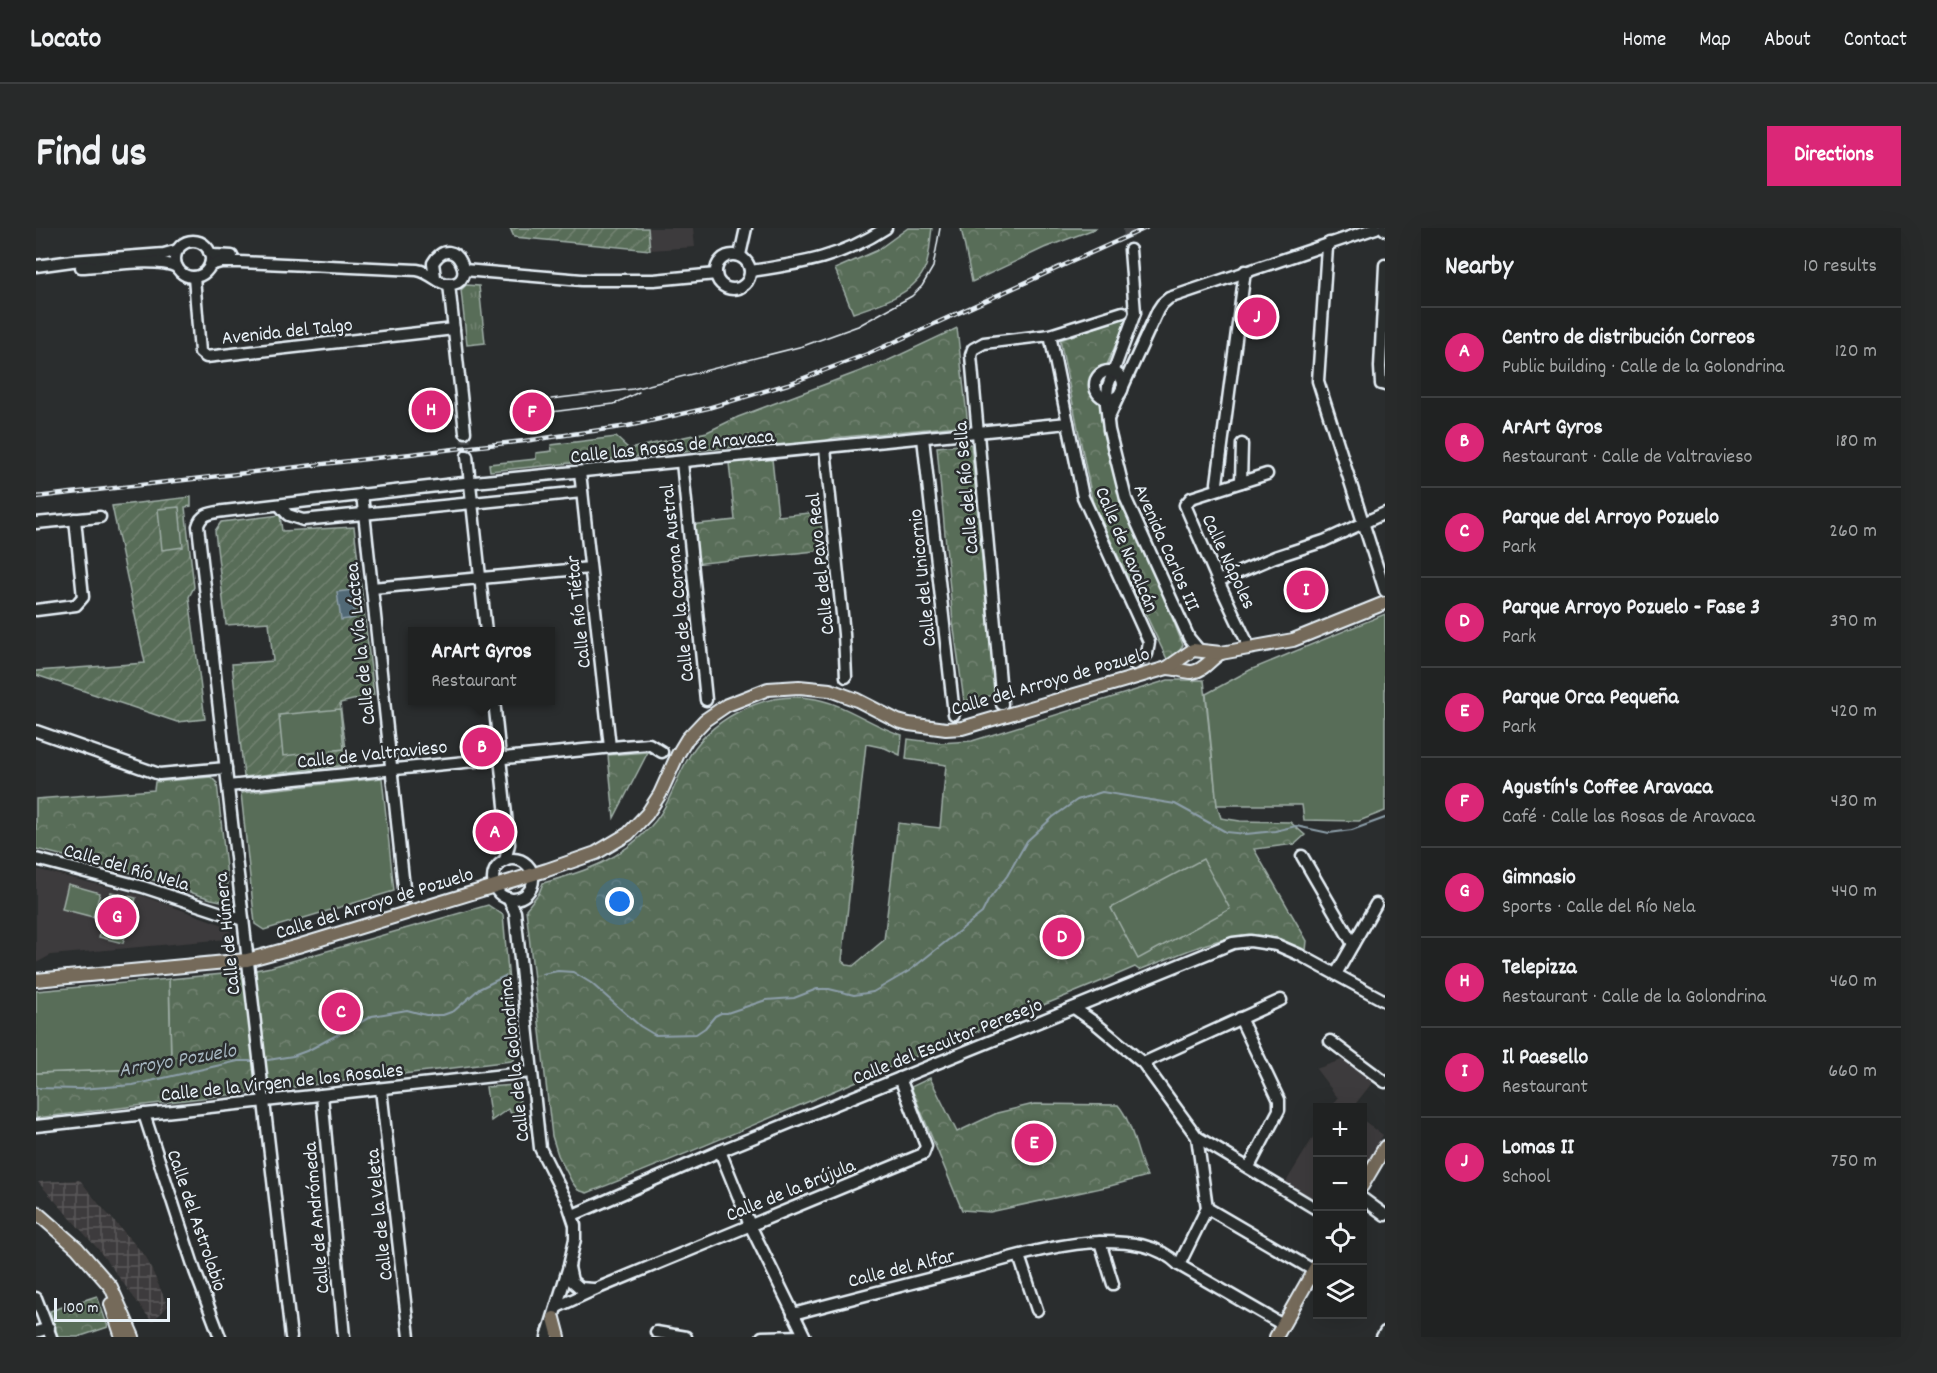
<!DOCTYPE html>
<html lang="en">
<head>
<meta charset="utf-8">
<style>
  :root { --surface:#202222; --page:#282a2a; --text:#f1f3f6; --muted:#a2a4a5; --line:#3d3f40; --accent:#db2777 }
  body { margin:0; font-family:Dekko,sans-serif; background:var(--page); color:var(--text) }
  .controls { position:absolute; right:18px; bottom:18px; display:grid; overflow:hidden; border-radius:0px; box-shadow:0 6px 24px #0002 }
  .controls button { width:54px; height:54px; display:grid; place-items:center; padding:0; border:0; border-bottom:2px solid var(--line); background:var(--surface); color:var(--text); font:30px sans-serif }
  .scale { position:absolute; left:18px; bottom:15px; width:116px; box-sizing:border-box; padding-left:6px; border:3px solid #e8f1f8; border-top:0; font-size:16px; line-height:21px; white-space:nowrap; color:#e8f1f8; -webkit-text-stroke:4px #2a2d2e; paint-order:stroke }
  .you { position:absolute; left:584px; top:674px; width:21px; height:21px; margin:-15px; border:4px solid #fff; border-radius:50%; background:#1a73e8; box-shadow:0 0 0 9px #1a73e833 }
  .badge { display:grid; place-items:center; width:39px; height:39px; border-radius:50%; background:var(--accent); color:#fff; font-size:20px; font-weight:700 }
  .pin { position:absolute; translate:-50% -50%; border:3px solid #fff; box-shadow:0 2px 6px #0006 }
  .popup { position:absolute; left:372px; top:399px; width:147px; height:78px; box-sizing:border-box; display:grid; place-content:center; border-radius:0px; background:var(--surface); filter:drop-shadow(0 2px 4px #0005); font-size:20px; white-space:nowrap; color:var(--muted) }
  .popup b { font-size:22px; color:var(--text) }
  .popup::after { content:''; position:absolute; left:50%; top:100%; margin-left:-12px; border:12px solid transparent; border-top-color:var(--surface) }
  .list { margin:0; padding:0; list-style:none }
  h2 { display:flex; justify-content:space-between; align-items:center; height:78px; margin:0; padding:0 24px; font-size:26px }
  h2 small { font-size:20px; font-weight:400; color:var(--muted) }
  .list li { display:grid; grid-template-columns:39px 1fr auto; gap:18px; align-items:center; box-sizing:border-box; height:90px; padding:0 24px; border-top:2px solid var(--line) }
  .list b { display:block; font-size:22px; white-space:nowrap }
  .list p { margin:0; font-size:20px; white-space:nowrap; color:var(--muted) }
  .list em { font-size:20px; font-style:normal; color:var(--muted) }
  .icon { flex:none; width:33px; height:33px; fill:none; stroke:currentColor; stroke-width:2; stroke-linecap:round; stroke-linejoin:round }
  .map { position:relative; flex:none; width:1349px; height:1109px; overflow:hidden; border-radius:0px }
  header { display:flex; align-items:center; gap:36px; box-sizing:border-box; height:84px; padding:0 30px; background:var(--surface); border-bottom:2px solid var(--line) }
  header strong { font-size:28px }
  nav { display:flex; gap:33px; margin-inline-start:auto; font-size:21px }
  .intro { display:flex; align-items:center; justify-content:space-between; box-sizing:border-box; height:144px; padding:0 36px }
  h1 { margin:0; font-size:42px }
  .button { padding:15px 27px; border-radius:0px; background:var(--accent); color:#fff; font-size:21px; font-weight:700 }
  main { display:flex; gap:36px; padding:0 36px }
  aside { flex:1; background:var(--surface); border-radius:0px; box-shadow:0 6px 24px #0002 }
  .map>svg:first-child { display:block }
</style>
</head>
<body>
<header>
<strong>Locato</strong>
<nav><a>Home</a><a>Map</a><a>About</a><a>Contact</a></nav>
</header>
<div class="intro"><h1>Find us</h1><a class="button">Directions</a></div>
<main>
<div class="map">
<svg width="1349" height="1109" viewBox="0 0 1349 1109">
  <defs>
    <pattern id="industrial-grid" width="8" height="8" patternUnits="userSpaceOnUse" patternTransform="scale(1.5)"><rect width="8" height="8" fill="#3e3b3c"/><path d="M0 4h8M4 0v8" fill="none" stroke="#5a5859"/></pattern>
    <pattern id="grass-tufts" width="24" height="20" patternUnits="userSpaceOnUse" patternTransform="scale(1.5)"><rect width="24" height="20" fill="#596d58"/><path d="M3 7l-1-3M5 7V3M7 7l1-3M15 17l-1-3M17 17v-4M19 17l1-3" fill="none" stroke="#718271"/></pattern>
    <pattern id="park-crowns" width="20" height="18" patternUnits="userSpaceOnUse" patternTransform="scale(1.5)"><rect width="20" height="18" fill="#596d58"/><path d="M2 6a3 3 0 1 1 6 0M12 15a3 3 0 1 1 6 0" fill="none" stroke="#718271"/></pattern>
    <pattern id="garden-furrows" width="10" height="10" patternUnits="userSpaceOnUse" patternTransform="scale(1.5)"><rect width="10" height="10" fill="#596d58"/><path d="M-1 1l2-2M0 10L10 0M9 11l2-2" fill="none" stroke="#718271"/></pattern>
  </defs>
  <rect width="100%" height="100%" fill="#2a2d2e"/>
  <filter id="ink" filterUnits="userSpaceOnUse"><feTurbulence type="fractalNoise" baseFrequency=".0167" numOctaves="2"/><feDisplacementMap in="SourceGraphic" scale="12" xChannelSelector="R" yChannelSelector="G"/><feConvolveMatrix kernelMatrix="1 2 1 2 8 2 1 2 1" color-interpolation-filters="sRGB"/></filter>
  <g filter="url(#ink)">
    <!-- built -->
    <g fill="#3e3b3c">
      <path d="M612,0H657L659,19L614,22Z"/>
      <path d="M0,641L107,668L187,697L195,704V707L191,711L15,727L0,735Z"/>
      <path d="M1311,830L1339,851L1317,879H1296L1302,870L1280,841Z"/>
      <path d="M1327,892L1347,907L1327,943Z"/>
      <path d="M1281,903V973L1250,954Z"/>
    </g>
    <!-- industrial -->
    <path fill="url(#industrial-grid)" d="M44,952L63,976L110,1029L132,1078L116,1094L62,1021L2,954Z"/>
    <!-- grass -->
    <path fill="url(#grass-tufts)" stroke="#a0afa8" stroke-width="1.5" d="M430,57L443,58L449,115L431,117L425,62Z"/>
    <!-- park -->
    <g fill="url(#park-crowns)" stroke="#a0afa8" stroke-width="1.5">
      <path d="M872,0H896C894,12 894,26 890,38C879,67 843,76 817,85L799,41L840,23Z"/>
      <path d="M925,0H1061L1008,20L936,54Z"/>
      <path d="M1092,88L1070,139L1059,145L1054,155L1056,165L1063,173L1067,201L1082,265L1110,325L1147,417C1143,424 1140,431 1131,431L1057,275L1024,112Z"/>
      <path d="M921,100L932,197L797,210L784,215L708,218L454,243L453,236L500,231V225L516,223L515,217L580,209L593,221L671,204L702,189L851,133Z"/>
      <path d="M935,216L959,467L928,473L917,394L901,219Z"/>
      <path d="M736,231L742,288L784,284L788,322L658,336L654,297L699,292L693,235Z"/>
      <path d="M1132,452H1168L1181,577L1185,590L1204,593L1254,594L1269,607L1259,616L1218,621L1271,713L1270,723C1252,715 1233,706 1213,707C1178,709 1136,730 1103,742L1099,739C1016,775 932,806 850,841C750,882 652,927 551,965L542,962L536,954L522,927L516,908L490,681L503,665L507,655C551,643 584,632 615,598C632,580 638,556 650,534C672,492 725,464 773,470C808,474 833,497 866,507L864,527L849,520L830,516L806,733L811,737L817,738L848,712L862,595L904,600L910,537L870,531L872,511L903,515L936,513Z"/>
      <path d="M612,524L578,590L572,527Z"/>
      <path d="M175,549L181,555L193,668L185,673L175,671L96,645L0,621V571L118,562L119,554Z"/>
      <path d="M452,677L467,687L479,822L478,831L475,833L0,890V845L103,841L135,834L133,751L209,744L235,739Z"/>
      <path d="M894,850L921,904L961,885L998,876L1082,877C1097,894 1100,926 1111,948L1074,958L954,984L926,982L875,859Z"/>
      <path d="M480,857L482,859L487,899H485L472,881L455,893L450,859Z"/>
      <path d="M61,1068L72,1099L42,1109H22L14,1083Z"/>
    </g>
    <!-- garden -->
    <g fill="url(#garden-furrows)" stroke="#a0afa8" stroke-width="1.5">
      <path d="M474,0H612L614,22L478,9Z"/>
      <path d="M155,269V278L149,279L158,359L153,369L169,491L141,494L0,447V443L109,435L76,278Z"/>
      <path d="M244,287L246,303L318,299L338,467L304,475L312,537L208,549L196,436L237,433L233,394L190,397L179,303L185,294Z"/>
    </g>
    <!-- pitch -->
    <g fill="#596d58" stroke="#a0afa8" stroke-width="1.5">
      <path d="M143,279L147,319L126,322L122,281Z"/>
      <path d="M1349,386V583L1323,593L1268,592L1266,577H1181L1170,466L1214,442Z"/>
      <path d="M304,481L308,521L247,528L243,487Z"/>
      <path d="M346,550L358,663L228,702L219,696L205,565Z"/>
      <path d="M1167,631L1194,681L1102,731L1075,680Z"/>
      <path d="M32,656L64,665L57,689L26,681Z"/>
      <path d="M75,664L100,670L87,715L63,709Z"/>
      <path d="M133,751L135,834L103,841L0,845V763Z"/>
    </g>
    <!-- water -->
    <path fill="#516976" stroke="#8d9faa" stroke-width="1.5" d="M316,362L319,390L305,392L301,364Z"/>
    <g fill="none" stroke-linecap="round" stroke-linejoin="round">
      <!-- stream -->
      <g stroke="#8d9faa" stroke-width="2">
        <path d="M506,746L522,743L537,744L555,755L604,798L619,807L660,806L669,800L679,788L685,785H691L730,772L758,770L781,761H793L818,767L837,764L873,743L946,685L952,673L971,648L991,613L1017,589L1041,572L1066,564L1139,576L1190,604L1210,606L1239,603L1260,598L1293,605L1316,602L1349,590"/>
        <path d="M232,832L257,828L273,822L336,788L371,782L390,787H407L418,783L443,761L469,748"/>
        <path d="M0,860L44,861L97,857L202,833H216"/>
      </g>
      <!-- minor-tunnel -->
      <g stroke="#464a4c" stroke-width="10" stroke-dasharray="10 5" stroke-linecap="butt">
        <path d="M1092,0L1094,22"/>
        <path d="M429,204L431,228"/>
      </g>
      <defs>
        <g id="minor">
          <path d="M1347,0L1349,2"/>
          <circle cx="157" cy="31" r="18"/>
          <path d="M1293,15L1291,19L1282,153L1349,363"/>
          <path d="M1094,22L1099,85L1072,158L1070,176L1073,202L1090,271L1153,410L1163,422"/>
          <path d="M173,24L178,27L196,28"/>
          <circle cx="697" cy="44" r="17"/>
          <path d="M704,27L710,0"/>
          <path d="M174,37L185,34H203L381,42C394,44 402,55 410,56C446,60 418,0 397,35L399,49"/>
          <path d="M1349,37L1344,139L1345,156L1349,157"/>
          <path d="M0,38L36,33L128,26L142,22"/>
          <path d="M45,39C69,38 121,29 141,39"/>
          <path d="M428,42L546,52H618L680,46"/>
          <path d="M715,43C768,35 804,30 850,0"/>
          <path d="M158,49L164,124L170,129L418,101"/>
          <path d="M413,56L429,204"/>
          <path d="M1014,107L1047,269L1113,414L1111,426L1098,436"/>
          <circle cx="1073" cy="157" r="14"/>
          <path d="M1072,191L1122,82L1126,76L1133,70L1340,0"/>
          <path d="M887,210L918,486"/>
          <path d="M789,220L808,406L810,449"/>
          <path d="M431,228L450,404"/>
          <path d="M646,234L670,472"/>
          <path d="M544,244L574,519"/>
          <path d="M1205,254L1206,216"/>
          <path d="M1182,261L1181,255L1209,43"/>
          <path d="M326,266L369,669"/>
          <path d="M243,277L252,287L267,292L546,264"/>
          <path d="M0,295L64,289"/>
          <path d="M1182,353L1239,329L1288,313L1349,285"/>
          <path d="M336,360L554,340"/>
          <path d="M0,382L40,377L47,369L39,291"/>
          <path d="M1210,420V412L1182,353L1149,277L1155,270L1231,246"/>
          <path d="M458,472L473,616L469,633"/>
          <path d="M966,476L935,127L937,121L948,115L1014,107L1087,84"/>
          <path d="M0,503L123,546L190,540"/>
          <path d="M192,558L587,518L613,516L626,524"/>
          <path d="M1266,628L1317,716"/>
          <path d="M0,631L107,659L207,692"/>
          <circle cx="477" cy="651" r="20"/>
          <path d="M472,670L479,684L504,920L532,976L539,997V1011L533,1038L511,1109"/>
          <path d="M1300,746L1340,676"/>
          <path d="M1038,780L1058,794L1107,835L1161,909L1171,980L1143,1037"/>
          <path d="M1204,790L1243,872V882L1213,939"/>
          <path d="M1294,813L1349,854"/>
          <path d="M1107,835L1245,772"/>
          <path d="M345,861L373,1109"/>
          <path d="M286,867L308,1109"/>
          <path d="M108,886L159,1043L184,1109"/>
          <path d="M0,898L495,844"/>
          <path d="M1161,909L1282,982"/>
          <path d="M684,923L714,997L769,1109"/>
          <path d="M1326,970L1349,987"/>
          <path d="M1171,980L1277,1042"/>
          <path d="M537,987L684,923L1197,715L1214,713L1241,717L1264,727L1349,773"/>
          <path d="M1064,1014L1077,1056"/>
          <path d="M983,1028L1001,1082"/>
          <path d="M533,1039L536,1053L544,1060L557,1061"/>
          <path d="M0,1070L15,1109"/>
          <path d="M521,1079L560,1061L887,926L890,918L864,850"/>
          <path d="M757,1086C818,1070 879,1054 940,1039C977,1029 1028,1014 1066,1014C1094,1014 1122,1016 1143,1037L1247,1097"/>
          <path d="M0,1104L13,1100"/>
          <path d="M620,1104L650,1109"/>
          <path d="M255,1109L162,298C165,285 176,285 188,283L418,256L1032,195"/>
          <path d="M726,1109L768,1108"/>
          <path d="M1346,1109L1349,1104"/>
        </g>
        <g id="major">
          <path d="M1131,440C1140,440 1148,444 1156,444C1168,443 1175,430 1185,425"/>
          <path d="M0,752L211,732L262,718L511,642L560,625L592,606L611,586L624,566L642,526L651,511L669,492L691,477L732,461L763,459L794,462L821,472L862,493L873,496L910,501L926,500L1131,440L1157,422L1185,425L1257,412L1349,375"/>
          <path d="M1326,958L1349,919"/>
          <path d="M0,984L41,1020L75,1059L97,1109"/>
          <path d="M75,1076L86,1109"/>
          <path d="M518,1090L523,1109"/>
          <path d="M1240,1109L1282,1035"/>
        </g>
      </defs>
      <!-- minor casing -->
      <use href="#minor" stroke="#e8f1f8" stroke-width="15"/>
      <!-- major casing -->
      <use href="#major" stroke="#e8f1f8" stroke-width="16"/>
      <!-- minor -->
      <use href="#minor" stroke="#2a2d2e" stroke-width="10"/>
      <!-- major -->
      <use href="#major" stroke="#746a5a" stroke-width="12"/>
      <!-- tram -->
      <g stroke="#e8f1f8" stroke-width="1.5">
        <path d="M515,171L597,161L767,118L822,98L876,68L886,58L897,39L904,0"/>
        <path d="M515,184L578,176L603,164"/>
      </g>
      <defs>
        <path id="rail" d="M0,269L488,213L592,198L672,180L752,156L834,125L1110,0"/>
      </defs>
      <!-- rail casing -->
      <use href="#rail" stroke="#e8f1f8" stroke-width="4.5"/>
      <!-- rail -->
      <use href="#rail" stroke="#2a2d2e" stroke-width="2" stroke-dasharray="7" stroke-linecap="butt"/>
    </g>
  </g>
  <g text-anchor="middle" stroke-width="5" stroke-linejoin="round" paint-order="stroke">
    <!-- street labels -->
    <g font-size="20" fill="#e8f1f8" stroke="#2a2d2e">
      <text transform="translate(251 102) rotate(-6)" y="7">Avenida del Talgo</text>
      <text transform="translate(636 217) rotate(-6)" y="7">Calle las Rosas de Aravaca</text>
      <text transform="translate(929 260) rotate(-95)" y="7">Calle del Río Sella</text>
      <text transform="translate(1132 319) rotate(66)" y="7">Avenida Carlos III</text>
      <text transform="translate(1092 321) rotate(67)" y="7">Calle de Navalcán</text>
      <text transform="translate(1194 333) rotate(65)" y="7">Calle Nápoles</text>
      <text transform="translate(783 336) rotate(-96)" y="7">Calle del Pavo Real</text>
      <text transform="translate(885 350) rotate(-96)" y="7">Calle del Unicornio</text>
      <text transform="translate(640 355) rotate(-96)" y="7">Calle de la Corona Austral</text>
      <text transform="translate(541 384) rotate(-96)" y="7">Calle Río Tiétar</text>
      <text transform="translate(323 416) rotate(-96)" y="7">Calle de la Vía Láctea</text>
      <text transform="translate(1014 452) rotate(-16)" y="7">Calle del Arroyo de Pozuelo</text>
      <text transform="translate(336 525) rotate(-6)" y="7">Calle de Valtravieso</text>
      <text transform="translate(91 638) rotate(16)" y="7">Calle del Río Nela</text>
      <text transform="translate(338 674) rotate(-17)" y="7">Calle del Arroyo de Pozuelo</text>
      <text transform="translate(190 706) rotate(-96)" y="7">Calle de Húmera</text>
      <text transform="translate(911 812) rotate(-22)" y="7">Calle del Escultor Peresejo</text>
      <text transform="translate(477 832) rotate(-96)" y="7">Calle de la Golondrina</text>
      <text transform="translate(246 853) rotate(-6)" y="7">Calle de la Virgen de los Rosales</text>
      <text transform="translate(754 961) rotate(-22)" y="7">Calle de la Brújula</text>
      <text transform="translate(342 987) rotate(-96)" y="7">Calle de la Veleta</text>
      <text transform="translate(279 990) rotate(-95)" y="7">Calle de Andrómeda</text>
      <text transform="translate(162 992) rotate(71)" y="7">Calle del Astrolabio</text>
      <text transform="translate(865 1039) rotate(-14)" y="7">Calle del Alfar</text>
    </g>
    <!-- water labels -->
    <g font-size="21" font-style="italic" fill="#a4b4be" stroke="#2a2d2e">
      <text transform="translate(141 831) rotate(-10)" y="7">Arroyo Pozuelo</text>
    </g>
  </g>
</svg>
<div class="controls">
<button>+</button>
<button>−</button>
<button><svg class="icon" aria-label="locate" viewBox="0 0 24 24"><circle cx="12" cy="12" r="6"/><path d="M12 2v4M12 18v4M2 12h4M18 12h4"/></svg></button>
<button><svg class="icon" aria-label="layers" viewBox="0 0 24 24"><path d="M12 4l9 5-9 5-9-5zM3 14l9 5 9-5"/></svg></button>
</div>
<div class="scale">100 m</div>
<div class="you"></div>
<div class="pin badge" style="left:459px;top:604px">A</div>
<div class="pin badge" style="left:446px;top:519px">B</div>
<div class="popup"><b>ArArt Gyros</b>Restaurant</div>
<div class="pin badge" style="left:305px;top:784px">C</div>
<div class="pin badge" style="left:1026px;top:709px">D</div>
<div class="pin badge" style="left:998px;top:915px">E</div>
<div class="pin badge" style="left:496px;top:184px">F</div>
<div class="pin badge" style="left:81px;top:689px">G</div>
<div class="pin badge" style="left:395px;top:182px">H</div>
<div class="pin badge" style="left:1270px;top:362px">I</div>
<div class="pin badge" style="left:1221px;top:89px">J</div>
</div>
<aside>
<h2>Nearby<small>10 results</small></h2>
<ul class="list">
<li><span class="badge">A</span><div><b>Centro de distribución Correos</b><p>Public building · Calle de la Golondrina</p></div><em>120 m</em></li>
<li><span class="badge">B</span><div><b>ArArt Gyros</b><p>Restaurant · Calle de Valtravieso</p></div><em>180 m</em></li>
<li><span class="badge">C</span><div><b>Parque del Arroyo Pozuelo</b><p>Park</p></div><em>260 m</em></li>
<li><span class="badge">D</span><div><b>Parque Arroyo Pozuelo - Fase 3</b><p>Park</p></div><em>390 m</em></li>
<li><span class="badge">E</span><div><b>Parque Orca Pequeña</b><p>Park</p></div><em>420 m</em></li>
<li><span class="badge">F</span><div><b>Agustín's Coffee Aravaca</b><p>Café · Calle las Rosas de Aravaca</p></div><em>430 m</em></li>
<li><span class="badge">G</span><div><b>Gimnasio</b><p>Sports · Calle del Río Nela</p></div><em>440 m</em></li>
<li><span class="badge">H</span><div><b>Telepizza</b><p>Restaurant · Calle de la Golondrina</p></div><em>460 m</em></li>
<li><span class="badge">I</span><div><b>Il Paesello</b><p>Restaurant</p></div><em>660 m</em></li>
<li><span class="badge">J</span><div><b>Lomas II</b><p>School</p></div><em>750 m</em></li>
</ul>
</aside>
</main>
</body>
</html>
